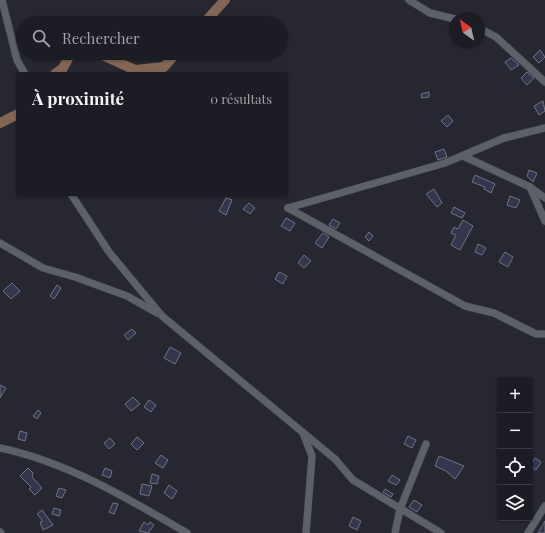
<!DOCTYPE html>
<html lang="fr">
<head>
<meta charset="utf-8">
<style>
  :root { --surface:#1c1d24; --page:#25262c; --text:#f1f3f6; --muted:#a0a2a6; --line:#3a3b41 }
  body { margin:0; font-family:"Playfair Display",serif; background:var(--page); color:var(--text) }
  .controls { position:absolute; right:12px; bottom:12px; display:grid; overflow:hidden; border-radius:4px; box-shadow:0 1px 3px #0004 }
  .controls button { width:36px; height:36px; display:grid; place-items:center; padding:0; border:0; border-bottom:1px solid var(--line); background:var(--surface); color:var(--text); font:20px sans-serif }
  .compass { position:absolute; left:449px; top:12px; width:36px; height:36px; border-radius:50%; background:var(--surface); box-shadow:0 1px 3px #0004; rotate:326deg }
  .list { margin:0; padding:0; list-style:none }
  h2 { display:flex; justify-content:space-between; align-items:center; height:52px; margin:0; padding:0 16px; font-size:17px }
  h2 small { font-size:13px; font-weight:400; color:var(--muted) }
  .icon { flex:none; width:22px; height:22px; fill:none; stroke:currentColor; stroke-width:2; stroke-linecap:round; stroke-linejoin:round }
  .map { position:relative; flex:none; width:545px; height:533px; overflow:hidden }
  .search { position:absolute; background:var(--surface); box-shadow:0 1px 3px #0004; left:16px; top:16px; width:272px; height:44px; display:flex; align-items:center; gap:10px; box-sizing:border-box; padding:0 14px; border-radius:22px; color:var(--muted); font-size:15px }
  .panel { position:absolute; background:var(--surface); box-shadow:0 1px 3px #0004; left:16px; top:72px; width:272px; height:124px; border-radius:4px }
  .map>svg:first-child { display:block }
</style>
</head>
<body>
<div class="map">
<svg width="545" height="533" viewBox="0 0 545 533">
  <rect width="100%" height="100%" fill="#262730"/>
  <g fill="none" stroke-linecap="round" stroke-linejoin="round">
    <!-- river -->
    <g stroke="#826554" stroke-width="10">
      <path d="M204,23L225,0"/>
      <path d="M98,53L135,70L164,67L176,53"/>
      <path d="M55,74L63,68L71,53"/>
      <path d="M0,123L18,114"/>
    </g>
  </g>
  <!-- building -->
  <g fill="#343650" stroke="#72737e">
    <path d="M540,50L545,57L539,63L533,57Z"/>
    <path d="M511,58L519,65L511,70L505,62Z"/>
    <path d="M527,72L534,78L527,85L521,78Z"/>
    <path d="M429,92V97L422,98L421,94Z"/>
    <path d="M543,101L545,111L539,115L534,106Z"/>
    <path d="M448,115L453,121L447,127L441,121Z"/>
    <path d="M444,149L447,157L438,160L435,152Z"/>
    <path d="M529,170L537,173L533,182L527,176Z"/>
    <path d="M475,175L495,184L491,193L484,189L485,187L472,182Z"/>
    <path d="M434,189L442,203L437,207L426,194Z"/>
    <path d="M510,196L520,200L516,208L507,205Z"/>
    <path d="M226,198L232,200L226,215L219,211Z"/>
    <path d="M249,203L255,208L250,214L243,209Z"/>
    <path d="M454,207L465,213L462,218L451,213Z"/>
    <path d="M286,218L295,223L290,231L281,226Z"/>
    <path d="M333,219L340,223L336,229L329,225Z"/>
    <path d="M463,220L473,226L460,250L451,245L456,235L451,233L454,227L458,229Z"/>
    <path d="M369,232L373,236L369,241L365,237Z"/>
    <path d="M323,233L329,237L322,248L315,243Z"/>
    <path d="M478,244L486,248L482,255L475,252Z"/>
    <path d="M505,252L513,257L508,267L499,262Z"/>
    <path d="M304,255L311,261L304,268L298,263Z"/>
    <path d="M279,272L287,276L283,284L275,279Z"/>
    <path d="M12,283L20,291L11,299L3,291Z"/>
    <path d="M57,285L61,288L54,299L50,296Z"/>
    <path d="M132,329L136,333L128,340L124,335Z"/>
    <path d="M170,347L181,353L175,364L164,358Z"/>
    <path d="M0,385L6,388L0,398Z"/>
    <path d="M133,397L140,404L131,411L125,404Z"/>
    <path d="M149,400L156,405L151,412L144,407Z"/>
    <path d="M38,410L41,413L37,419L33,416Z"/>
    <path d="M20,431L27,433L25,441L18,439Z"/>
    <path d="M408,436L416,440L412,448L404,444Z"/>
    <path d="M137,437L144,443L137,450L131,444Z"/>
    <path d="M110,438L115,444L109,449L104,443Z"/>
    <path d="M161,455L168,460L163,468L155,463Z"/>
    <path d="M439,456L464,466L455,479L446,471L435,466Z"/>
    <path d="M535,458L541,462L536,470L530,466Z"/>
    <path d="M28,468L33,473L32,477L42,488L35,495L29,489L31,487L20,476Z"/>
    <path d="M105,468L112,471L110,478L102,475Z"/>
    <path d="M152,474L159,476L157,484L150,483Z"/>
    <path d="M392,475L400,480L396,485L388,481Z"/>
    <path d="M142,484L152,486L149,496L140,494Z"/>
    <path d="M169,485L177,491L172,499L164,493Z"/>
    <path d="M59,488L66,490L62,498L56,496Z"/>
    <path d="M385,489L393,494L391,497L383,492Z"/>
    <path d="M414,500L422,505L417,512L409,507Z"/>
    <path d="M113,503L118,504L114,514L109,512Z"/>
    <path d="M54,508L61,510L59,516L52,514Z"/>
    <path d="M42,510L53,525L43,530L40,522L43,521L37,514Z"/>
    <path d="M353,517L361,521L357,530L349,526Z"/>
    <path d="M545,521V533H538Z"/>
    <path d="M144,522L148,525L150,522L154,525L148,533L139,531Z"/>
  </g>
  <g fill="none" stroke-linecap="round" stroke-linejoin="round">
    <defs>
      <g id="street">
        <path d="M2,0L17,60L25,74"/>
        <path d="M409,0L430,13L455,19"/>
        <path d="M479,28L496,37L545,82"/>
        <path d="M463,156L530,187L545,198"/>
        <path d="M530,187L545,221"/>
        <path d="M71,194L109,252L162,316L335,459L353,480L441,533"/>
        <path d="M288,208L465,306L494,313L536,334H545"/>
        <path d="M288,208L445,163L504,138L545,128"/>
        <path d="M0,243L43,268L75,277L127,296L157,313"/>
        <path d="M303,433L312,456L306,533"/>
        <path d="M0,448C67,462 129,499 187,533"/>
        <path d="M0,532L1,533"/>
        <path d="M395,533L400,509L426,444"/>
        <path d="M528,533L545,506"/>
      </g>
    </defs>
    <!-- street casing -->
    <use href="#street" stroke="#43444b" stroke-width="8"/>
    <!-- street -->
    <use href="#street" stroke="#5d5f69" stroke-width="7"/>
  </g>
</svg>
<div class="controls">
<button>+</button>
<button>−</button>
<button><svg class="icon" aria-label="locate" viewBox="0 0 24 24"><circle cx="12" cy="12" r="6"/><path d="M12 2v4M12 18v4M2 12h4M18 12h4"/></svg></button>
<button><svg class="icon" aria-label="layers" viewBox="0 0 24 24"><path d="M12 4l9 5-9 5-9-5zM3 14l9 5 9-5"/></svg></button>
</div>
<svg class="compass" viewBox="-18 -18 36 36"><path d="M0-13l5 13h-10z" fill="#e53935"/><path d="M0 13l5-13h-10z" fill="#a0a2a6"/></svg>
<div class="search"><svg class="icon" aria-label="search" viewBox="0 0 24 24"><circle cx="10" cy="10" r="6"/><path d="M15 15l6 6"/></svg>Rechercher</div>
<section class="panel">
<h2>À proximité<small>0 résultats</small></h2>
<ul class="list">
</ul>
</section>
</div>
</body>
</html>
